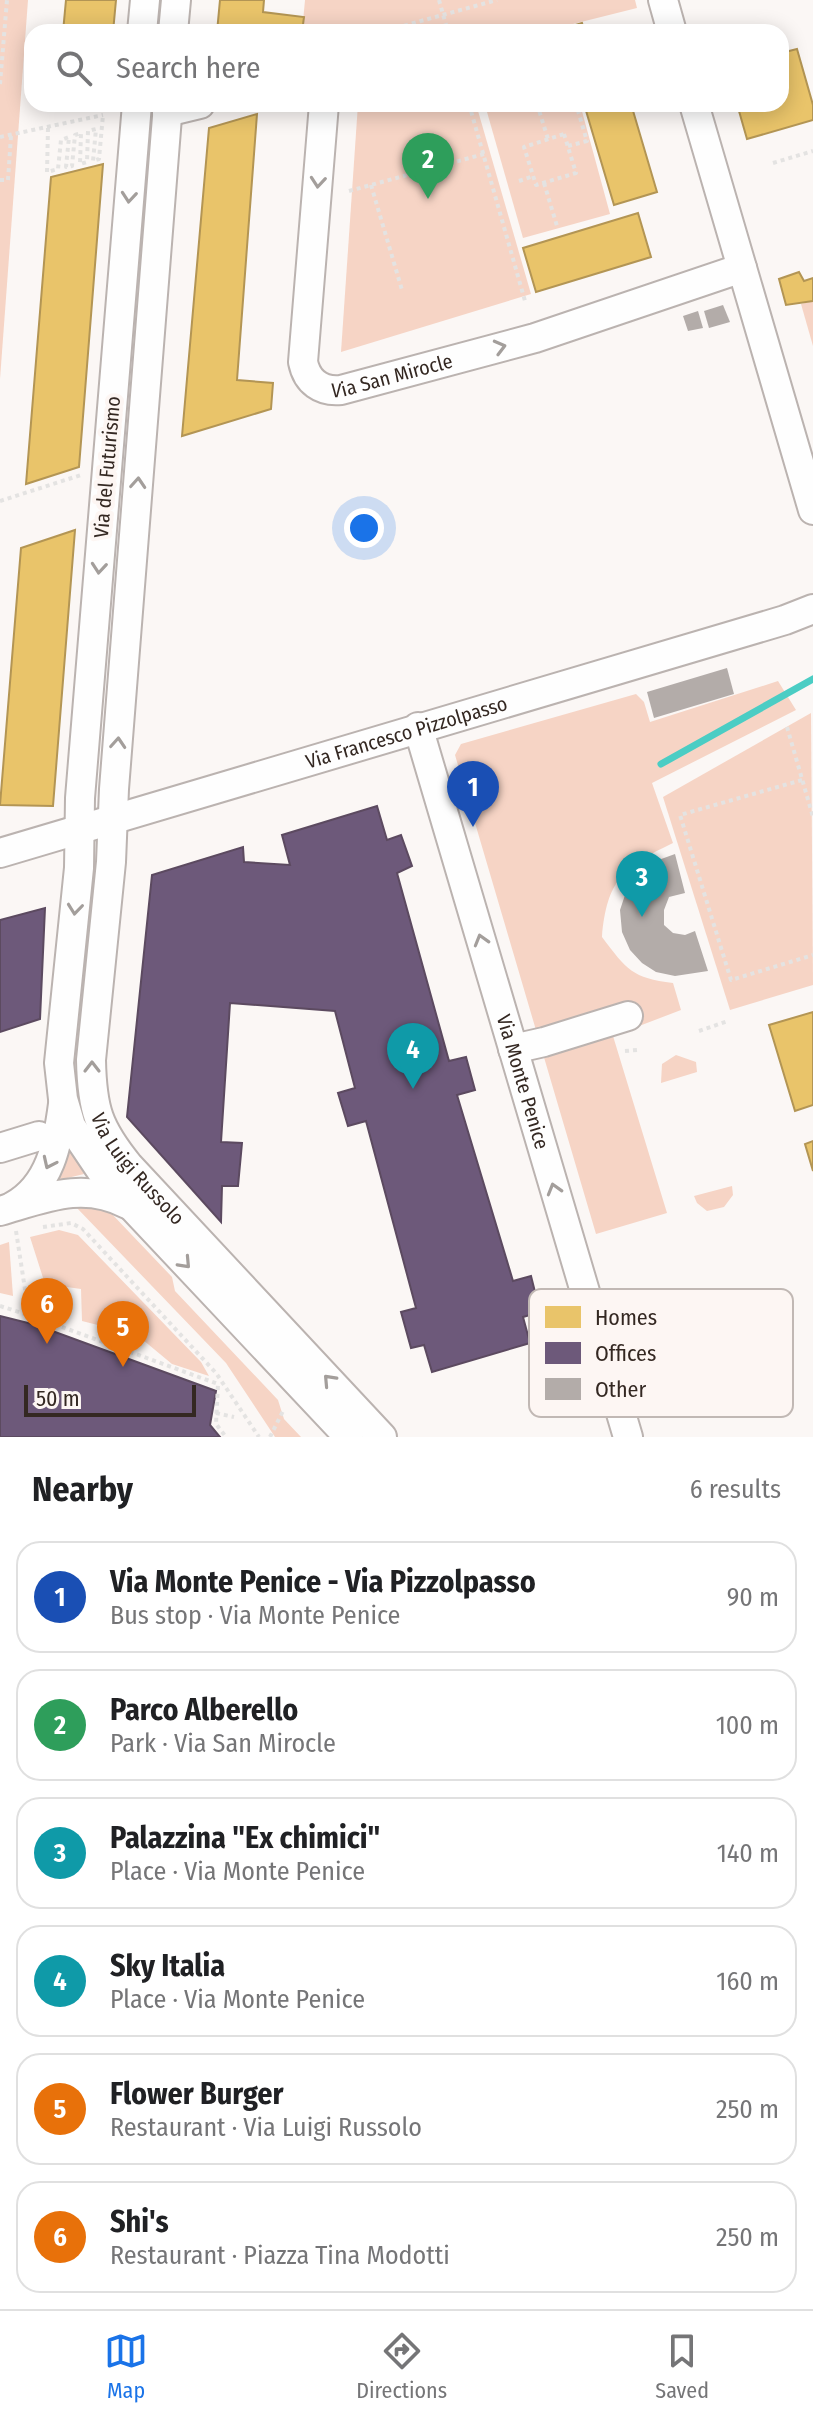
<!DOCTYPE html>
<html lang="en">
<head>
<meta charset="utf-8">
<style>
  :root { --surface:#fff; --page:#f6f6f6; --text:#202124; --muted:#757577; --line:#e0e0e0; --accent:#1a73e8 }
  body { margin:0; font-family:"Fira Sans Condensed",sans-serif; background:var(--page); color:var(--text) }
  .scale { position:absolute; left:24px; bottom:20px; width:172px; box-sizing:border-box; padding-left:8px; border:4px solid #342822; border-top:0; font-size:22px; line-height:28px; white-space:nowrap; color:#342822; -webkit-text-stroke:6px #fdf6f3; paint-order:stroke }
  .you { position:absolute; left:364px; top:528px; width:28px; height:28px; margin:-20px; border:6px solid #fff; border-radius:50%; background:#1a73e8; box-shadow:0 0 0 12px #1a73e833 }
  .badge { display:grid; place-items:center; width:52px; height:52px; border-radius:50%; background:var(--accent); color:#fff; font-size:26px; font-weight:700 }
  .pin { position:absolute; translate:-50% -66px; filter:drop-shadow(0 2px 4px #0008) }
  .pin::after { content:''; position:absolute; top:42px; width:28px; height:24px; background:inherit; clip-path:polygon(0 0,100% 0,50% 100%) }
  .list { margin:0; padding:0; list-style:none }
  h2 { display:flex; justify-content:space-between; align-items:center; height:104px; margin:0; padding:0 32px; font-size:34px }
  h2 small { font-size:26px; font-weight:400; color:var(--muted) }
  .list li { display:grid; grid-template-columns:52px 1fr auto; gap:24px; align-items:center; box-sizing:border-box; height:112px; margin:0 16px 16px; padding:0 16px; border:2px solid var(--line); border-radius:24px }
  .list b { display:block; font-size:30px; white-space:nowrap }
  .list p { margin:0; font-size:26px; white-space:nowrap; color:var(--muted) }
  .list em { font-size:26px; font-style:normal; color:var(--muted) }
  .icon { flex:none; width:44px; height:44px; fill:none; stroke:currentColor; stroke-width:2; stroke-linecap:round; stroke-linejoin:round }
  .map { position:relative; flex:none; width:813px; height:1437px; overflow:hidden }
  .search { position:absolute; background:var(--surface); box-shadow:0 4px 20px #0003; left:24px; right:24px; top:24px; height:88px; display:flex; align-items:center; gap:20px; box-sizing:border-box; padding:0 28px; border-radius:24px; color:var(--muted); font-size:30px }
  .sheet { height:872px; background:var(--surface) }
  nav { display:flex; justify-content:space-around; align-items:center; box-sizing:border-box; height:112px; border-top:2px solid var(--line); background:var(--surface); font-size:22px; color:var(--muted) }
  nav a { display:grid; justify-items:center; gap:4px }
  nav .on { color:var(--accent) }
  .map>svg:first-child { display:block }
</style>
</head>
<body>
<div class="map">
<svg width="813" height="1437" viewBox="0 0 813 1437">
  <rect width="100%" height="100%" fill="#fbf7f5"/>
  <!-- green -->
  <g fill="#f6d4c5">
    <path d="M0,0H28L0,379Z"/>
    <path d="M305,0H635L637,8L541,32H302Z"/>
    <path d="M358,104H476L531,294L341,352Z"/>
    <path d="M580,104L610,214L523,238L485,105Z"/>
    <path d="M813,301V346L801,304Z"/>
    <path d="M778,681L796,710L652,783L673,843C623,867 607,880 602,937C627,970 632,978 673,983L681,1010L613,1036L667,1213L596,1234L455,755L461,744L636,694L644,702L650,722Z"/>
    <path d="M811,713L813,985L730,1010L663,797Z"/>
    <path d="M676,1055L696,1062L697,1072L661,1083L662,1064Z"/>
    <path d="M67,1139L84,1174L51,1182Z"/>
    <path d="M732,1186L733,1195L724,1207L707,1211L697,1203L694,1196Z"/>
    <path d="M97,1203L110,1212L172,1277L175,1291L278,1400L284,1419L301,1437H275L226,1363L76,1207Z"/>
    <path d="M59,1230L78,1235L201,1362L209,1376L172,1364L137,1335L82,1321L81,1289L45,1284L30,1237Z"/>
    <path d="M9,1242L13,1296L0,1293V1245Z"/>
  </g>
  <!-- homes -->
  <g fill="#e9c46a" stroke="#b39554" stroke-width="2">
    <path d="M66,0H116L113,32H63Z"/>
    <path d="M220,0H264L263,12L304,17L302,32H217Z"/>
    <path d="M582,23L585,32H552Z"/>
    <path d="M797,49L813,105V120L747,139L737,104H781V53Z"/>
    <path d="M584,104H631L657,192L614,205Z"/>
    <path d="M257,114L237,380L273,383L271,409L182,436L209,128Z"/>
    <path d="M103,164L79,467L26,484L51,177Z"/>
    <path d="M638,213L651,257L536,292L523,248Z"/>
    <path d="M799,272L804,281L813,278V301L786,305L779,279Z"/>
    <path d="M75,530L53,806L0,805L21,548Z"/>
    <path d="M813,1012V1105L795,1111L769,1025Z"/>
    <path d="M813,1141V1171L805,1144Z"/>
  </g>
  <!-- offices -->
  <g fill="#6d597a" stroke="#5c4a60" stroke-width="2">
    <path d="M377,806L387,840L401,835L412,866L397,873L449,1061L466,1057L475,1090L457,1095L513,1281L531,1276L540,1312L523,1317L530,1343L432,1372L424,1345L411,1348L401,1312L416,1308L366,1121L348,1126L338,1093L355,1088L335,1011L230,1003L221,1142L242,1143L238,1186H222L221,1222L127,1117L152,875L243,847L244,862L290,865L282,835Z"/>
    <path d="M45,908L40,1019L0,1032V920Z"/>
    <path d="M0,1316L36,1325L216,1391L210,1425L220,1437H0Z"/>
  </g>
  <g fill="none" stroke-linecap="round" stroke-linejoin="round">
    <!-- stream -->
    <path stroke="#4bcdc4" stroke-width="7" d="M661,764L813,679"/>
  </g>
  <!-- building -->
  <g fill="#b3aca9">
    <path d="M723,305L730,322L709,328L704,311Z"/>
    <path d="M698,311L703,328L688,331L683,316Z"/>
    <path d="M727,668L734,694L654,718L647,692Z"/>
    <path d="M675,854L685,893L669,897L664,910V925L673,933L685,935L695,931L708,971L675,976L656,972L642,963L630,950L622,932L620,910L626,892L637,874L653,862Z"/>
  </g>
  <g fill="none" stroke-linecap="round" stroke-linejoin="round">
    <defs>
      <g id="minor">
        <path d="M663,0L672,32"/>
        <path d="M142,32L145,0"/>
        <path d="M173,32L176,0"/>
        <path d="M137,104L80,798L79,868L59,1063L63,1099L71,1126L108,1181L349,1437"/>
        <path id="s1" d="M168,104L114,789L111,862L91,1060C92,1109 98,1128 129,1166L382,1437"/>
        <path id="s2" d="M324,104L303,362C307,382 321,392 341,390L535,338L742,268"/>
        <path d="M694,104L813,510"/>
        <path d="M167,112L200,104"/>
        <path id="s3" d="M418,727L628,1437"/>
        <path id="s4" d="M0,853L785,620L813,609"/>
        <path d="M513,1049L544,1042L628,1016"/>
        <path d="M0,1148L39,1136"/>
        <path d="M13,1206C50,1186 58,1143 63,1104"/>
        <path d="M0,1211C45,1198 83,1181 127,1204"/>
      </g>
    </defs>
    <!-- minor casing -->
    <use href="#minor" stroke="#bbb3b0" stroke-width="32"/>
    <!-- path -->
    <g stroke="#e4e3e2" stroke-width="4" stroke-dasharray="4 4" stroke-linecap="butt">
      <path d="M439,0L448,32"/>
      <path d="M381,32L497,0"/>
      <path d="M0,84L7,0"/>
      <path d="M469,104L525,301"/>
      <path d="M537,104L548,139"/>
      <path d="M48,128L47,172L58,169L61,140L69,137L66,167L72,166L75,135L81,133L80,164L87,162L88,131L96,129L93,161L99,159L103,115"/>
      <path d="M564,134L576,173L536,185L524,147Z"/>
      <path d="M0,137L103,115"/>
      <path d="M568,146L587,141L576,104"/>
      <path d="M773,163L813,151"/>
      <path d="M0,180H8L11,136"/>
      <path d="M519,181L534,176"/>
      <path d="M544,183L557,226"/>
      <path d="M371,185L402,290"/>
      <path d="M349,191L484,154"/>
      <path d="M0,501L81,475"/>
      <path d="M787,727L813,817"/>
      <path d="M802,780L680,815L731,980L813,955"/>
      <path d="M699,1031L728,1021"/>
      <path d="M625,1051L637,1050"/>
      <path d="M43,1227L71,1223L83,1229L216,1373L259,1437"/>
      <path d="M16,1231L29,1315L218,1384L216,1424L226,1437"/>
      <path d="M0,1306L28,1315"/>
      <path d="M216,1413L234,1417"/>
      <path d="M270,1437L284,1409"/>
    </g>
    <!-- minor -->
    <use href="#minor" stroke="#fefefe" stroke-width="28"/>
  </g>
  <!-- one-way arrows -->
  <defs><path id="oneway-chevron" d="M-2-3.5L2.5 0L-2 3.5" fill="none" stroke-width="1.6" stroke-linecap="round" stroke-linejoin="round" transform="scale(2)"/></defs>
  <g stroke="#a39e9b">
    <use href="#oneway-chevron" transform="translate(318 182) rotate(95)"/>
    <use href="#oneway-chevron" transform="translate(129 197) rotate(95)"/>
    <use href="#oneway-chevron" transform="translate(500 347) rotate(-15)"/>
    <use href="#oneway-chevron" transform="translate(138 483) rotate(-86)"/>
    <use href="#oneway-chevron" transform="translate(99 568) rotate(95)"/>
    <use href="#oneway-chevron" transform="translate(118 743) rotate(-86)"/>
    <use href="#oneway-chevron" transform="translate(75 909) rotate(96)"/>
    <use href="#oneway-chevron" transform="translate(481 940) rotate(-106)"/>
    <use href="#oneway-chevron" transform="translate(92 1067) rotate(-90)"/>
    <use href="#oneway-chevron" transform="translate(49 1163) rotate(115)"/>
    <use href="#oneway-chevron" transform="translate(554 1189) rotate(-106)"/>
    <use href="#oneway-chevron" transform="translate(185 1263) rotate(47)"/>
    <use href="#oneway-chevron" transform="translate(329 1380) rotate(-133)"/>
  </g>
  <g text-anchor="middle" stroke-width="8" stroke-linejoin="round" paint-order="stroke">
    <!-- street labels -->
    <g font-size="20" fill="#342822" stroke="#fdf6f3">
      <text dy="7" stroke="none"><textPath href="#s2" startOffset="364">Via San Mirocle</textPath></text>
      <text transform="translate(107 467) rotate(-85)" y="7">Via del Futurismo</text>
      <text dy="7" stroke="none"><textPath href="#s4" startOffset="424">Via Francesco Pizzolpasso</textPath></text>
      <text dy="7" stroke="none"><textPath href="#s3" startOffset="370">Via Monte Penice</textPath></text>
      <text dy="7" stroke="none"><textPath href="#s1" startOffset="1082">Via Luigi Russolo</textPath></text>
    </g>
  </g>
  <!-- legend -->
  <rect x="529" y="1289" width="264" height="128" rx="12" fill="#fdf6f3" stroke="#c1b8b4" stroke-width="2"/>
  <rect x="545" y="1306" width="36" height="22" fill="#e9c46a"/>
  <rect x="545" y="1342" width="36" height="22" fill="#6d597a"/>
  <rect x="545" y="1378" width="36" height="22" fill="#b3aca9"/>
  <g font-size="22" fill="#342822">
    <text x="595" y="1325">Homes</text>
    <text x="595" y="1361">Offices</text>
    <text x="595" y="1397">Other</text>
  </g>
</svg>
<div class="scale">50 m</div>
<div class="you"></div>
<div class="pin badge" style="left:473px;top:827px;background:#1a4fb4">1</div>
<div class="pin badge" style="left:428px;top:199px;background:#2e9e5b">2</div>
<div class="pin badge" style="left:642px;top:917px;background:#0f9aa8">3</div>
<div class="pin badge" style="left:413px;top:1089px;background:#0f9aa8">4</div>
<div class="pin badge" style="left:123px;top:1367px;background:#e8710a">5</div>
<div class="pin badge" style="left:47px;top:1344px;background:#e8710a">6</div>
<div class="search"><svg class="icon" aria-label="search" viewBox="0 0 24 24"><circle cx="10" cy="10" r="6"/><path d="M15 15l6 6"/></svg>Search here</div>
</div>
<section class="sheet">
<h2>Nearby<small>6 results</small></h2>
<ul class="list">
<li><span class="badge" style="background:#1a4fb4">1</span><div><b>Via Monte Penice - Via Pizzolpasso</b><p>Bus stop · Via Monte Penice</p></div><em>90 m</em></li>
<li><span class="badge" style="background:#2e9e5b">2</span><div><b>Parco Alberello</b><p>Park · Via San Mirocle</p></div><em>100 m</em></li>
<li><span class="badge" style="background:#0f9aa8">3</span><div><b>Palazzina &quot;Ex chimici&quot;</b><p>Place · Via Monte Penice</p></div><em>140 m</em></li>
<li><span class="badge" style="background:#0f9aa8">4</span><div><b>Sky Italia</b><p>Place · Via Monte Penice</p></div><em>160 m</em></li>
<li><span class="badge" style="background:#e8710a">5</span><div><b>Flower Burger</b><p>Restaurant · Via Luigi Russolo</p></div><em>250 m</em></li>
<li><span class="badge" style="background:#e8710a">6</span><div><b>Shi's</b><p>Restaurant · Piazza Tina Modotti</p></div><em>250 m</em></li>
</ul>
</section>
<nav>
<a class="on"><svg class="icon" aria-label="map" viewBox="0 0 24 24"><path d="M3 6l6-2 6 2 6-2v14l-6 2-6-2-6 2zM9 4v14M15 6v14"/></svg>Map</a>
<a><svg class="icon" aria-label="directions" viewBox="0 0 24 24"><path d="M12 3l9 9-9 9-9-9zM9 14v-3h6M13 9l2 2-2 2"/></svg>Directions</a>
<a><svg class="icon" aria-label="saved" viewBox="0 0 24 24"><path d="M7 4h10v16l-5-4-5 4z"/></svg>Saved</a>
</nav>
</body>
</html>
